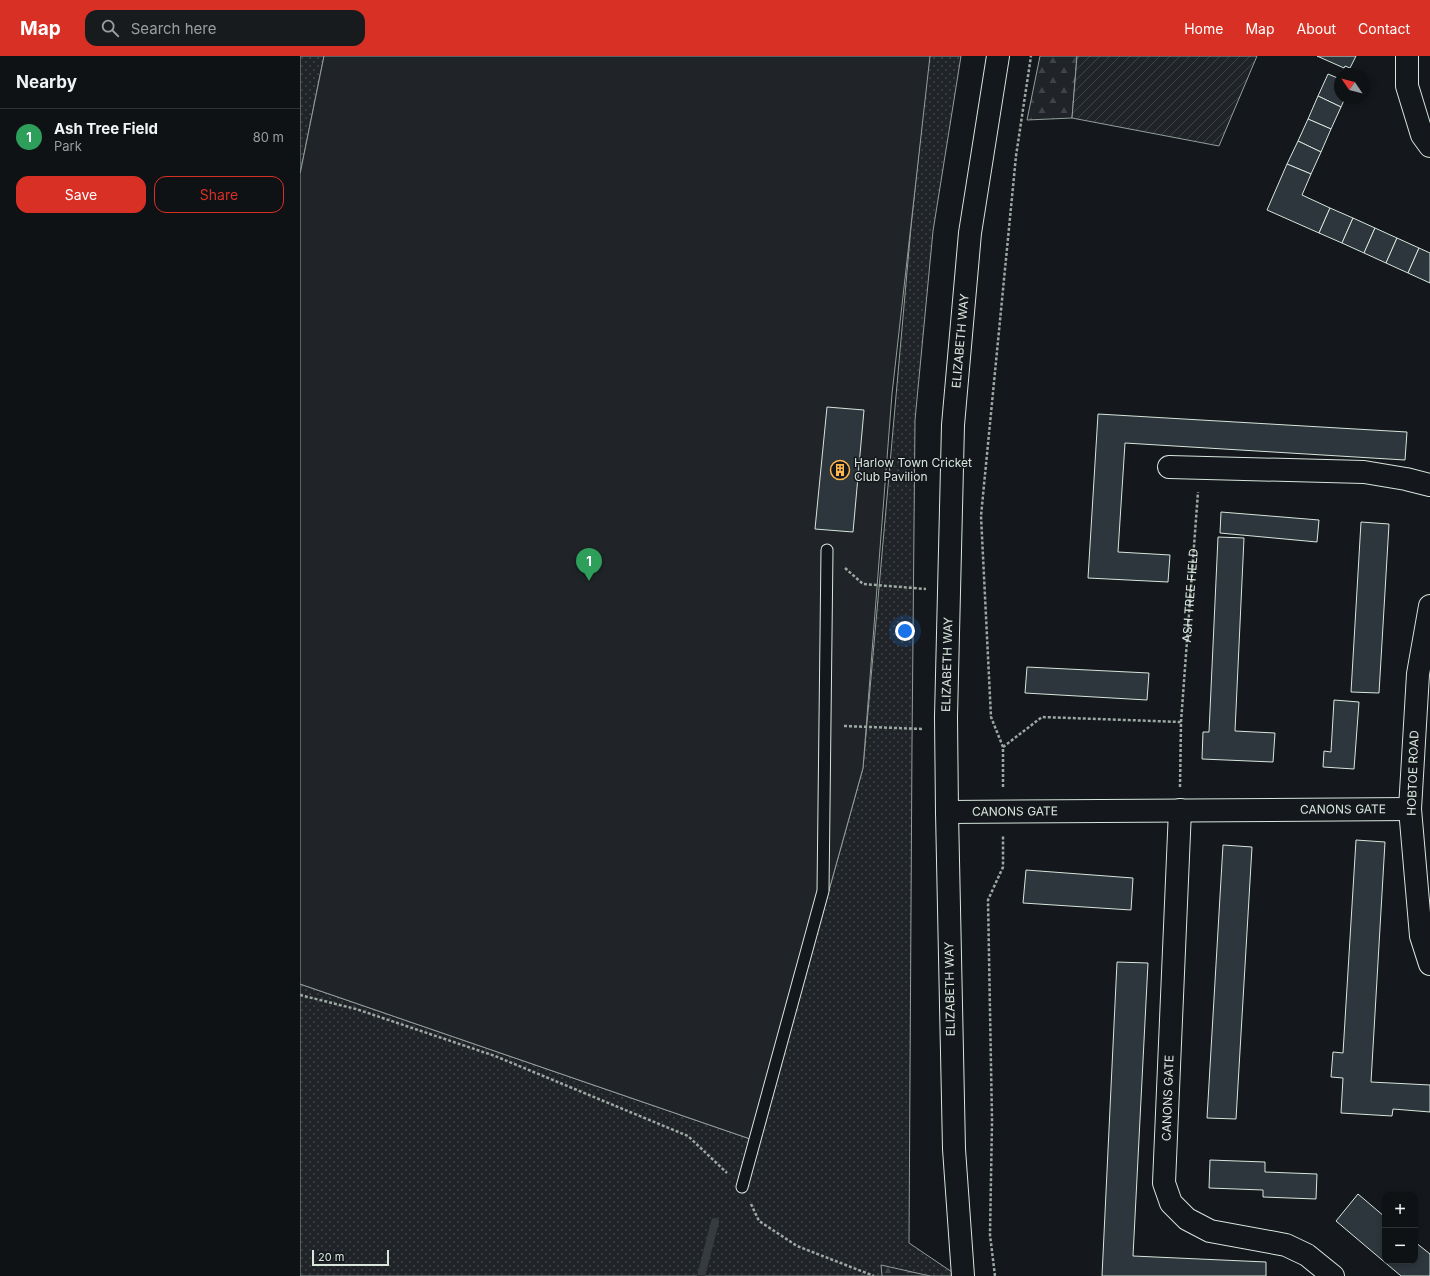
<!DOCTYPE html>
<html lang="en">
<head>
<meta charset="utf-8">
<style>
  :root { --surface:#0f1215; --page:#181b1e; --text:#f1f3f6; --muted:#9b9ea0; --line:#2f3234; --accent:#d93025 }
  body { margin:0; font-family:Inter,sans-serif; background:var(--page); color:var(--text) }
  .controls { position:absolute; right:12px; bottom:12px; display:grid; overflow:hidden; border-radius:8px; box-shadow:0 2px 6px #0003 }
  .controls button { width:36px; height:36px; display:grid; place-items:center; padding:0; border:0; border-bottom:1px solid var(--line); background:var(--surface); color:var(--text); font:20px sans-serif }
  .compass { position:absolute; left:1034px; top:12px; width:36px; height:36px; border-radius:50%; background:var(--surface); box-shadow:0 2px 6px #0003; rotate:305deg }
  .scale { position:absolute; left:12px; bottom:10px; width:77px; box-sizing:border-box; padding-left:4px; border:2px solid #d8e6dc; border-top:0; font-size:11px; line-height:14px; white-space:nowrap; color:#d8e6dc; -webkit-text-stroke:3px #14181c; paint-order:stroke }
  .you { position:absolute; left:605px; top:575px; width:14px; height:14px; margin:-10px; border:3px solid #fff; border-radius:50%; background:#1a73e8; box-shadow:0 0 0 6px #1a73e833 }
  .badge { display:grid; place-items:center; width:26px; height:26px; border-radius:50%; background:var(--accent); color:#fff; font-size:13px; font-weight:700 }
  .pin { position:absolute; translate:-50% -33px; filter:drop-shadow(0 1px 2px #0008) }
  .pin::after { content:''; position:absolute; top:21px; width:14px; height:12px; background:inherit; clip-path:polygon(0 0,100% 0,50% 100%) }
  .list { margin:0; padding:0; list-style:none }
  h2 { display:flex; justify-content:space-between; align-items:center; height:52px; margin:0; padding:0 16px; font-size:17px }
  h2 small { font-size:13px; font-weight:400; color:var(--muted) }
  .list li { display:grid; grid-template-columns:26px 1fr auto; gap:12px; align-items:center; box-sizing:border-box; height:56px; padding:0 16px; border-top:1px solid var(--line) }
  .list b { display:block; font-size:15px; white-space:nowrap }
  .list p { margin:0; font-size:13px; white-space:nowrap; color:var(--muted) }
  .list em { font-size:13px; font-style:normal; color:var(--muted) }
  .actions { display:flex; gap:8px; padding:12px 16px }
  .actions a { flex:1; padding:9px 0; border:1px solid var(--accent); border-radius:12px; text-align:center; font-size:14px; color:var(--accent) }
  .actions .main { background:var(--accent); color:#fff }
  .icon { flex:none; width:22px; height:22px; fill:none; stroke:currentColor; stroke-width:2; stroke-linecap:round; stroke-linejoin:round }
  .map { position:relative; flex:none; width:1130px; height:1220px; overflow:hidden }
  header { display:flex; align-items:center; gap:24px; box-sizing:border-box; height:56px; padding:0 20px; background:var(--accent); color:#fff }
  header strong { font-size:19px }
  nav { display:flex; gap:22px; margin-inline-start:auto; font-size:14px }
  .search { width:280px; height:36px; background:var(--page); display:flex; align-items:center; gap:10px; box-sizing:border-box; padding:0 14px; border-radius:12px; color:var(--muted); font-size:15px }
  main { display:flex }
  aside { flex:1; background:var(--surface) }
  .map>svg:first-child { display:block }
</style>
</head>
<body>
<header>
<strong>Map</strong>
<div class="search"><svg class="icon" aria-label="search" viewBox="0 0 24 24"><circle cx="10" cy="10" r="6"/><path d="M15 15l6 6"/></svg>Search here</div>
<nav><a>Home</a><a>Map</a><a>About</a><a>Contact</a></nav>
</header>
<main>
<aside>
<h2>Nearby<small></small></h2>
<ul class="list">
<li><span class="badge" style="background:#2e9e5b">1</span><div><b>Ash Tree Field</b><p>Park</p></div><em>80 m</em></li>
</ul>
<div class="actions"><a class="main">Save</a><a>Share</a></div>
</aside>
<div class="map">
<svg width="1130" height="1220" viewBox="0 0 1130 1220">
  <defs>
    <pattern id="grass-dots" width="8" height="8" patternUnits="userSpaceOnUse"><rect width="8" height="8" fill="#202428"/><path d="M2 2h.1M6 6h.1" fill="none" stroke="#404447" stroke-width="1.8" stroke-linecap="round"/></pattern>
    <pattern id="forest-firs" width="22" height="20" patternUnits="userSpaceOnUse"><rect width="22" height="20" fill="#202428"/><path d="M5 1l3.5 6h-7zM16 11l3.5 6h-7z" fill="#404447"/></pattern>
    <pattern id="garden-furrows" width="10" height="10" patternUnits="userSpaceOnUse"><rect width="10" height="10" fill="#202428"/><path d="M-1 1l2-2M0 10L10 0M9 11l2-2" fill="none" stroke="#404447"/></pattern>
  </defs>
  <rect width="100%" height="100%" fill="#14181c"/>
  <!-- grass -->
  <g fill="url(#grass-dots)" stroke="#939e99">
    <path d="M0,0H24L0,118Z"/>
    <path d="M629,0H661L633,175L615,364L612,688L609,1187L658,1220H0V928L459,1086L563,712L611,171Z"/>
  </g>
  <!-- forest -->
  <g fill="url(#forest-firs)" stroke="#939e99">
    <path d="M740,0H777L772,62L727,64Z"/>
    <path d="M581,1209L630,1220H582Z"/>
  </g>
  <!-- park -->
  <path fill="#202428" stroke="#939e99" d="M24,0H630L592,338L563,712L459,1086L0,928V118Z"/>
  <!-- garden -->
  <path fill="url(#garden-furrows)" stroke="#939e99" d="M777,0H957L919,90L772,62Z"/>
  <g fill="none" stroke-linecap="round" stroke-linejoin="round">
    <!-- stream -->
    <path stroke="#363b3e" stroke-width="8" d="M401,1220L415,1166"/>
  </g>
  <!-- building -->
  <g fill="#2c363c" stroke="#d8e6dc">
    <path d="M1017,0H1056L1050,12L1045,10L1044,12Z"/>
    <path d="M1028,18L1040,23V42H1045L1041,51L1018,40Z"/>
    <path d="M1018,40L1041,51L1031,73L1008,63Z"/>
    <path d="M1008,63L1031,73L1021,96L998,85Z"/>
    <path d="M998,85L1021,96L1011,118L987,108Z"/>
    <path d="M987,108L1011,118L1002,139L1030,152L1019,177L967,154Z"/>
    <path d="M1030,152L1053,162L1042,187L1019,177Z"/>
    <path d="M1053,162L1075,172L1064,197L1042,187Z"/>
    <path d="M1075,172L1097,182L1086,207L1064,197Z"/>
    <path d="M1097,182L1119,192L1108,217L1086,207Z"/>
    <path d="M1119,192L1130,197V227L1108,217Z"/>
    <path d="M527,351L564,354L553,476L515,473Z"/>
    <path d="M798,358L1107,376L1105,404L825,387L818,496L870,499L868,526L788,522Z"/>
    <path d="M921,456L1019,464L1017,486L920,477Z"/>
    <path d="M1061,466L1089,468L1079,637L1051,636Z"/>
    <path d="M918,481L944,482L935,675L975,677L973,706L902,703L903,676H909Z"/>
    <path d="M727,611L849,617L847,644L725,637Z"/>
    <path d="M1034,644L1059,646L1054,713L1023,711L1024,695L1031,696Z"/>
    <path d="M1056,784L1085,786L1071,1026L1130,1029V1056L1093,1053L1092,1060L1041,1057L1043,1022L1031,1021L1033,996L1043,997Z"/>
    <path d="M923,789L952,791L936,1063L907,1062Z"/>
    <path d="M726,814L833,822L831,854L723,847Z"/>
    <path d="M817,906L848,907L833,1200L966,1206V1220H802Z"/>
    <path d="M910,1104L965,1106V1116L1017,1118L1016,1143L963,1141V1134L909,1132Z"/>
    <path d="M1058,1138L1085,1161V1205H1115V1186L1130,1198V1220H1101L1036,1165Z"/>
  </g>
  <g fill="none" stroke-linecap="round" stroke-linejoin="round">
    <defs>
      <path id="lane" d="M442,1131L523,835L527,494"/>
      <g id="street">
        <path d="M1107,0V30L1122,79L1130,90"/>
        <path d="M869,411L1064,416L1106,423L1130,429"/>
        <path d="M1130,550L1118,618L1110,753L1121,880L1130,908"/>
        <path d="M880,754L864,1127L871,1147L887,1163L910,1175L986,1189L1007,1199L1033,1220"/>
        <path id="s2" d="M647,756L1110,753"/>
      </g>
      <g id="primary">
        <path id="s3" d="M663,1220L654,1093L647,756L646,661L653,369L670,177L698,0"/>
      </g>
    </defs>
    <!-- lane casing -->
    <use href="#lane" stroke="#d8e6dc" stroke-width="13"/>
    <!-- street casing -->
    <use href="#street" stroke="#d8e6dc" stroke-width="24"/>
    <!-- primary casing -->
    <use href="#primary" stroke="#d8e6dc" stroke-width="24"/>
    <!-- path -->
    <g stroke="#9da8a2" stroke-width="2.5" stroke-dasharray="3 2" stroke-linecap="butt">
      <path d="M545,512L563,528L626,533"/>
      <path d="M544,670L623,673"/>
      <path d="M703,691L742,661L881,666"/>
      <path d="M703,731V691L691,661L681,460L716,100L731,0"/>
      <path id="s1" d="M880,731L881,666L898,436"/>
      <path d="M0,939L56,953L195,1000L388,1080L427,1117"/>
      <path d="M451,1148L459,1165L497,1190L574,1220"/>
      <path d="M695,1220L690,1179L692,1065L688,844L703,811V780"/>
    </g>
    <!-- lane -->
    <use href="#lane" stroke="#14181c" stroke-width="11"/>
    <!-- street -->
    <use href="#street" stroke="#14181c" stroke-width="22"/>
    <!-- primary -->
    <use href="#primary" stroke="#14181c" stroke-width="22"/>
  </g>
  <!-- icons -->
  <defs>
    <symbol id="building-ring" viewBox="-11 -11 22 22"><circle r="9.5" fill="#14181c" stroke="#ffb74d" stroke-width="1.5"/><path d="M-4-6H4V6H1V3H-1V6H-4ZM-2.5-4.3h1.7v1.8h-1.7ZM.8-4.3h1.7v1.8H.8ZM-2.5-1h1.7V.8h-1.7ZM.8-1h1.7V.8H.8Z" fill="#ffb74d"/></symbol>
  </defs>
  <g fill-rule="evenodd">
    <use href="#building-ring" x="529" y="403" width="22" height="22"/>
  </g>
  <g text-anchor="middle" stroke-width="3" stroke-linejoin="round" paint-order="stroke">
    <!-- street labels -->
    <g font-size="12" fill="#d8e6dc" stroke="#14181c">
      <text dy="4" stroke="none"><textPath href="#s3" startOffset="936">ELIZABETH WAY</textPath></text>
      <text dy="4" stroke="none"><textPath href="#s1" startOffset="192">ASH TREE FIELD</textPath></text>
      <text dy="4" stroke="none"><textPath href="#s3" startOffset="612">ELIZABETH WAY</textPath></text>
      <text transform="translate(1113 717) rotate(-88)" y="4">HOBTOE ROAD</text>
      <text dy="4" stroke="none"><textPath href="#s2" startOffset="396">CANONS GATE</textPath></text>
      <text dy="4" stroke="none"><textPath href="#s2" startOffset="68">CANONS GATE</textPath></text>
      <text transform="translate(650 933) rotate(-91)" y="4">ELIZABETH WAY</text>
      <text transform="translate(868 1042) rotate(-88)" y="4">CANONS GATE</text>
    </g>
    <!-- poi labels -->
    <g font-size="12" fill="#d8e6dc" stroke="#14181c" text-anchor="start">
      <text x="554" y="411">Harlow Town Cricket<tspan x="554" dy="14">Club Pavilion</tspan></text>
    </g>
  </g>
</svg>
<div class="controls">
<button>+</button>
<button>−</button>
</div>
<svg class="compass" viewBox="-18 -18 36 36"><path d="M0-13l5 13h-10z" fill="#e53935"/><path d="M0 13l5-13h-10z" fill="#9b9ea0"/></svg>
<div class="scale">20 m</div>
<div class="you"></div>
<div class="pin badge" style="left:289px;top:525px;background:#2e9e5b">1</div>
</div>
</main>
</body>
</html>
